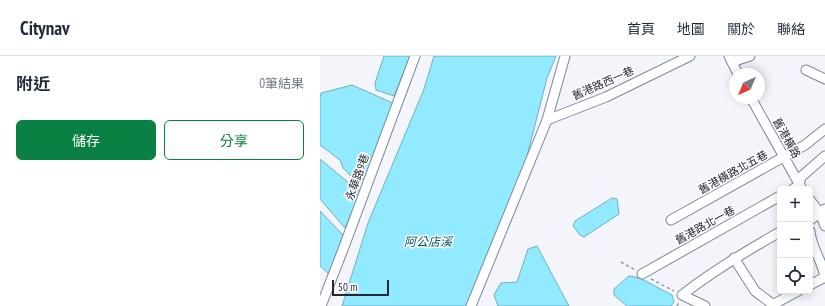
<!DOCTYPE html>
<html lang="zh-TW">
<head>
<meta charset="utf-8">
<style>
  :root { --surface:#fff; --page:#f6f6f7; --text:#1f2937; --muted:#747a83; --line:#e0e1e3; --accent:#0b8043 }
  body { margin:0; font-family:"PT Sans Narrow","Noto Sans TC",sans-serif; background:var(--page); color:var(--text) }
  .controls { position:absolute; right:12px; bottom:12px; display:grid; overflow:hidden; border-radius:6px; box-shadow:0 2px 10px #0003 }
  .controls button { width:36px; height:36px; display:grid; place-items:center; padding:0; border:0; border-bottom:1px solid var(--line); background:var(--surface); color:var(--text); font:20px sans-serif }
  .compass { position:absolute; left:409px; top:12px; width:36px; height:36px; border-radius:50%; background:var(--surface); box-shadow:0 2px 10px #0003; rotate:224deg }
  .scale { position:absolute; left:12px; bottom:10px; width:57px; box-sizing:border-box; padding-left:4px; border:2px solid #252832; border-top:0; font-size:11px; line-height:14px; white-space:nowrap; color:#252832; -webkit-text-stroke:3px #fff; paint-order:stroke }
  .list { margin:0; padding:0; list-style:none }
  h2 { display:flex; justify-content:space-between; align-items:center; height:52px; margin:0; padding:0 16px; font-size:17px }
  h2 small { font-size:13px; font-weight:400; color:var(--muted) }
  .actions { display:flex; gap:8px; padding:12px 16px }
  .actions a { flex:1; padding:9px 0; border:1px solid var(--accent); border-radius:6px; text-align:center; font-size:14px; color:var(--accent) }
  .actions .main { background:var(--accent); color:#fff }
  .icon { flex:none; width:22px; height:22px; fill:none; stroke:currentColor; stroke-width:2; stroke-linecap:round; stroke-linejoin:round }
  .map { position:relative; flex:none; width:505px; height:250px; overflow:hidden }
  header { display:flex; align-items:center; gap:24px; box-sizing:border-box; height:56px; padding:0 20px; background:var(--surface); border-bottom:1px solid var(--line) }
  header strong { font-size:19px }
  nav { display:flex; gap:22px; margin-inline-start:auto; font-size:14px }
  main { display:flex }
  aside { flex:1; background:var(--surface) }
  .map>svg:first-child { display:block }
</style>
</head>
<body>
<header>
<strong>Citynav</strong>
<nav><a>首頁</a><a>地圖</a><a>關於</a><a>聯絡</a></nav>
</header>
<main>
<aside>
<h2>附近<small>0筆結果</small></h2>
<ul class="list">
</ul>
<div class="actions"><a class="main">儲存</a><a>分享</a></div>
</aside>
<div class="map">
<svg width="505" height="250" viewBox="0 0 505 250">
  <rect width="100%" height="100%" fill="#f3f5fb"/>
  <!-- water -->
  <g fill="#91eaff" stroke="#71b0c2">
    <path d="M64,0H90L74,40L56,34L55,27Z"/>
    <path d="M114,0H236L227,22L205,108L152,250H22L48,167L104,33Z"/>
    <path d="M32,29L73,47L47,116L39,128L23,112L20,104L0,89V42L1,37Z"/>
    <path d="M0,103L41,137L25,172L0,143Z"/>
    <path d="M292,142L297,143L299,158L264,181L260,179L253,170L255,165Z"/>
    <path d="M0,155L23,179L9,218L0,210Z"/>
    <path d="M217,190L249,250H178L174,239L181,227L197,226L208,193Z"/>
    <path d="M309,220L320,222L352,239L354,246L351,250H307L294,239V233Z"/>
  </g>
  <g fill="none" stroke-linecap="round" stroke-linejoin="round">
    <defs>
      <g id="minor">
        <path d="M409,0L418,18"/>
        <path d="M412,6L430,0"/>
        <path d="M486,14L505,23"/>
        <path d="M431,42L482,133"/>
        <path d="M227,64L286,41L370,0"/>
        <path d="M473,133L479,129L481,121L505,100"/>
        <path d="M490,144L500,157L505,170"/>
        <path d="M351,164L485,89L505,73"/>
        <path d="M490,164L505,153"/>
        <path d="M490,175C491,192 503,205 505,222"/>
        <path d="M414,202L435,235L455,250"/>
        <path d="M322,218L460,140"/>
        <path d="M490,229L505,221"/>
        <path d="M454,248L478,235"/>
        <path d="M1,250L24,191L95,0"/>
        <path d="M151,250L227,64L245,0"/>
        <path d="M385,250L362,239C393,215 426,195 460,176"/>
      </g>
    </defs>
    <!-- minor casing -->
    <use href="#minor" stroke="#7d869d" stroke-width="11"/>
    <!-- path -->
    <g stroke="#95979f" stroke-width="1.5" stroke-dasharray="3 3" stroke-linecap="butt">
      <path d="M301,206L315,214"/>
      <path d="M331,223L354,235"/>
      <path d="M357,250L359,246"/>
    </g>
    <!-- minor -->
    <use href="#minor" stroke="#fff" stroke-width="9"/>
  </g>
  <g text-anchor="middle" stroke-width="3" stroke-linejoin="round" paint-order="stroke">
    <!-- street labels -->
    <g font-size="11" fill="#252832" stroke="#fff">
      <text transform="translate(283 27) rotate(-24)" y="4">舊港路西一巷</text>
      <text transform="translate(467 82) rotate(61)" y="4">舊港橫路</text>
      <text transform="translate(413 116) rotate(-29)" y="4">舊港橫路北五巷</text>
      <text transform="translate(37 121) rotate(-70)" y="4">永華路9巷</text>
      <text transform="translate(385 169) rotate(-29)" y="4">舊港路北一巷</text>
    </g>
    <!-- water labels -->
    <g font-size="12" font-style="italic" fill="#025563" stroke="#fff">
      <text x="108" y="190">阿公店溪</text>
    </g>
  </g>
</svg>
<div class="controls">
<button>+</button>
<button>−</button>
<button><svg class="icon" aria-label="locate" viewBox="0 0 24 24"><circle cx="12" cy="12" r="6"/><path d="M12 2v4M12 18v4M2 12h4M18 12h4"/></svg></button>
</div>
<svg class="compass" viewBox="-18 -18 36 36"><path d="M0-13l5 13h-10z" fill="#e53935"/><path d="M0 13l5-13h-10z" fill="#747a83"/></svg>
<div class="scale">50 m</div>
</div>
</main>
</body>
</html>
